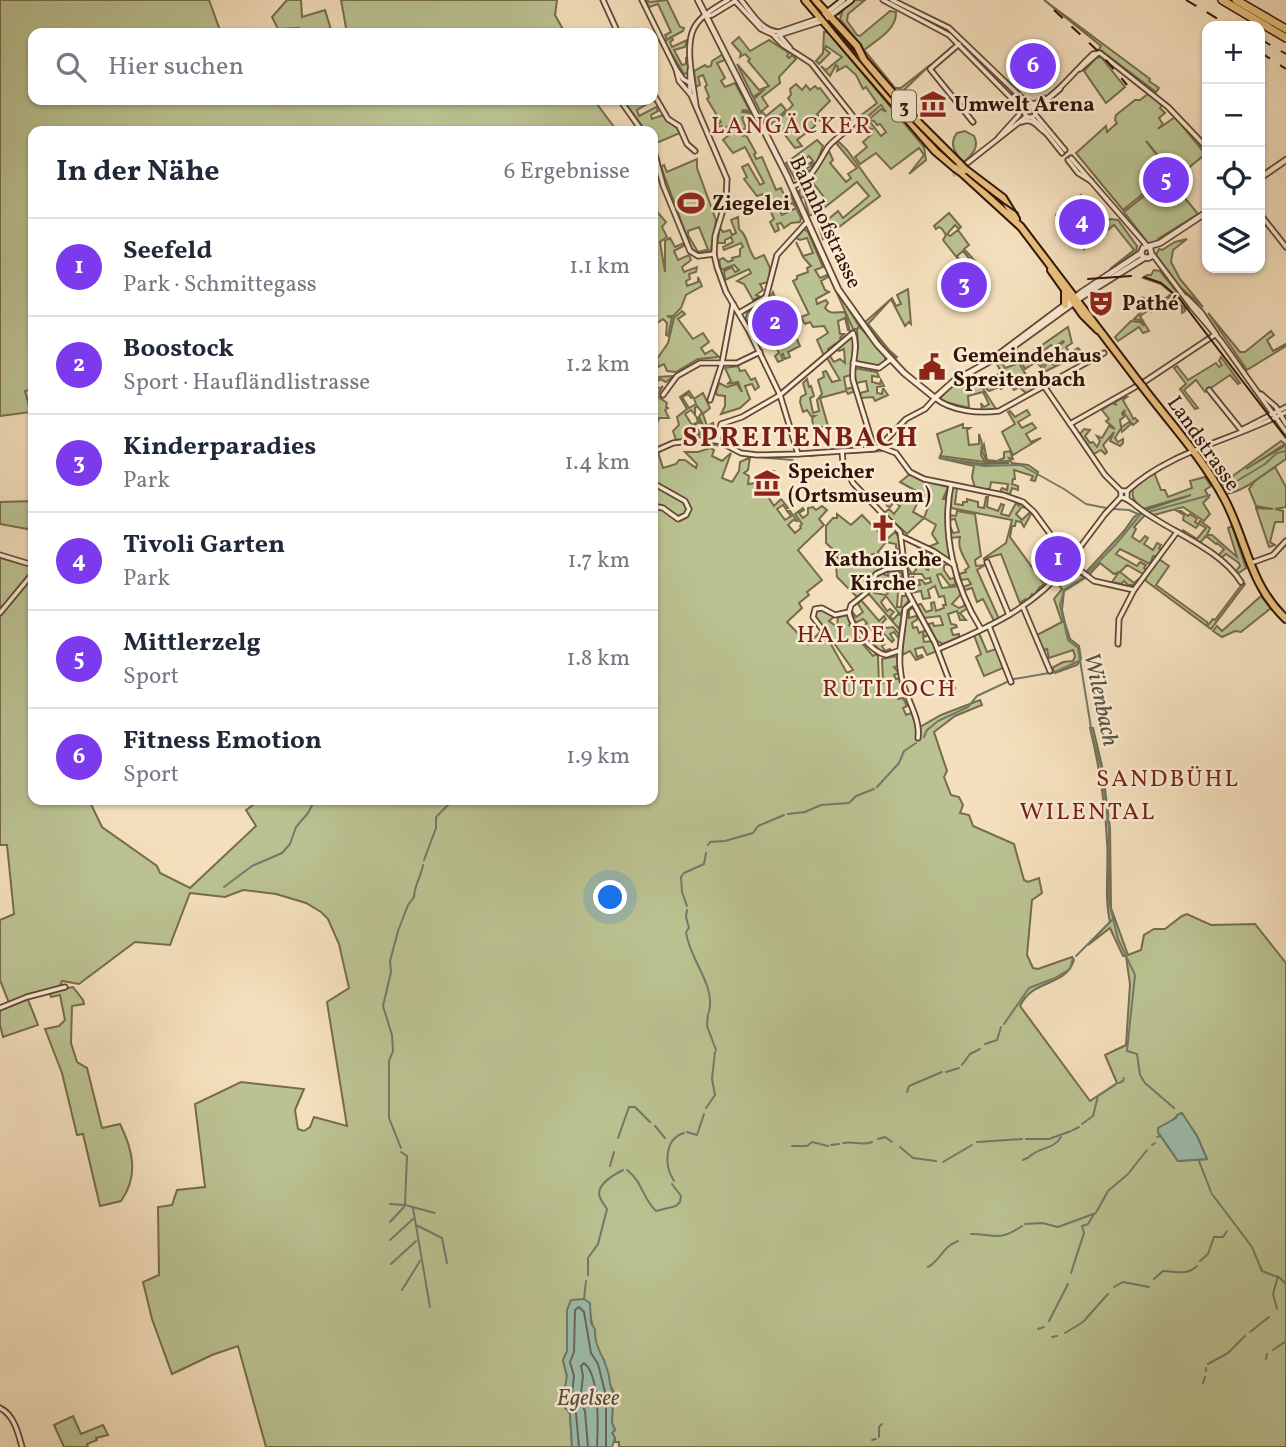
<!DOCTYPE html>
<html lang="de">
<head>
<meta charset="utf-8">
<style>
  :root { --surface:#fff; --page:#f6f6f7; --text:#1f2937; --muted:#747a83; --line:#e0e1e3; --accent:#7c3aed }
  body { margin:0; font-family:Vollkorn,serif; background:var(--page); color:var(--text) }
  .controls { position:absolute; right:21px; top:21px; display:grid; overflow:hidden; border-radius:14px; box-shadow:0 2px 5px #0004 }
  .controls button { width:63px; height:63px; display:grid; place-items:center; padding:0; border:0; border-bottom:2px solid var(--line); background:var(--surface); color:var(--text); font:35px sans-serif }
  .you { position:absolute; left:611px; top:898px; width:24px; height:24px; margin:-18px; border:5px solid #fff; border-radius:50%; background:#1a73e8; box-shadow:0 0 0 10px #1a73e833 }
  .badge { display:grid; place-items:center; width:46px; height:46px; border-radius:50%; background:var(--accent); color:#fff; font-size:23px; font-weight:700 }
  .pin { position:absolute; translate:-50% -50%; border:4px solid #fff; box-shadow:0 2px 7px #0006 }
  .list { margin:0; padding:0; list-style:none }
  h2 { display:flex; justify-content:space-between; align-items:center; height:91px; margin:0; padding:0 28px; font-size:30px }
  h2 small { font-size:23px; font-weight:400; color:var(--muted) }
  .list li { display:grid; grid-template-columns:46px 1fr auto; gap:21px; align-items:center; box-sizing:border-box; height:98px; padding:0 28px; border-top:2px solid var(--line) }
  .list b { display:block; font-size:26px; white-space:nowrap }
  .list p { margin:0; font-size:23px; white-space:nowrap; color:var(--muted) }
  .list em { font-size:23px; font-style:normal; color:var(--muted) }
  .icon { flex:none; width:38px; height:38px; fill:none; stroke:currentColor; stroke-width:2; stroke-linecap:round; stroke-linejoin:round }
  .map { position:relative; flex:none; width:1286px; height:1447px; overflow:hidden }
  .search { position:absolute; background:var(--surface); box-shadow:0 2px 5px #0004; left:28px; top:28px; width:630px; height:77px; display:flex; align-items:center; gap:18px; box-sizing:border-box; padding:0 24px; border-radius:14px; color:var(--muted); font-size:26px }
  .panel { position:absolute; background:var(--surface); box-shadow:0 2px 5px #0004; left:28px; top:126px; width:630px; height:679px; border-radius:14px }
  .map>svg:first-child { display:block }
</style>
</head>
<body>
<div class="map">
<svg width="1286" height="1447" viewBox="0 0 1286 1447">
  <rect width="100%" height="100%" fill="#f4dfbc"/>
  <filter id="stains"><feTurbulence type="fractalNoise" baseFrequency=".00286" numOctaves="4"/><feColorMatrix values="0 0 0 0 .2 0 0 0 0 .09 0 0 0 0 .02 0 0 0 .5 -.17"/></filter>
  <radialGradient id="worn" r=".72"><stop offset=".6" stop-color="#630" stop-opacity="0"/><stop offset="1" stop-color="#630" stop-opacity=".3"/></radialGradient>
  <!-- green -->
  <g fill="#bbc291" stroke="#766b4c" stroke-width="2" fill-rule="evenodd">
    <path d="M0,0H209L221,33H33V100H594L617,131H33V389L25,391L31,412L0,416Z"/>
    <path d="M287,0H301L302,17L325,10L332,33H300L299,28L278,29L272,17Z"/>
    <path d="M341,0H557L555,15L565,33H347Z"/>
    <path d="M646,0L650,2L667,0L680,27L684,28L683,31L668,39L672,38L673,40L670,42L672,47L687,40L685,47L674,50L682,65L686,64V58H688V73L684,74L664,41L667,40L665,35L671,32L658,4L649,7Z"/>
    <path d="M853,0H865L848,14L847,21L857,35L860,36L890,11L896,12C897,29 877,40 864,50L895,88H901L930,65L903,91L905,97L901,98L865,55L861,45L840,19L843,10L839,14V11Z"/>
    <path d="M1044,0L1150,79L1149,81L1159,88L1156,92L1099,49L1101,46Z"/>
    <path d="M824,32H828L924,147L926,160L909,174L924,155L919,148L891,169L876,153L860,164L855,157L867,147L863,142L872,134L870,131L872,129L868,128L863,123H871L881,136L886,132L880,124L877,125L874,121L868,120L881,109L886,112L881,105L865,119L862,118L860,116L877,103L866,87L863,89L856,75L846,66L837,71L838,67L836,65L830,76L821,66L826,70L842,57L826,46L825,49L830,53L819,64L816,61L823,53Z"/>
    <path d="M739,37L750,51L769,40L789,53L787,56L789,58L792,55L796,59L779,77L780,83L762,97L768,106L762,111L766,116L781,104L786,110L768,127L754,99L765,89L753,97L737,64L759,90L769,86L748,61L750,59L745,54L740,57L741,53L732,43Z"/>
    <path d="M723,54L725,60L717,63L725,78L721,81L725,87L735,83L750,111L743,110L742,112L751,113L753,116L750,114L742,118L746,128L740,131L743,136L746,135L756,153L754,154L756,159L762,157L776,190L781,188L785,197L791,195L796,207L792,203L785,208L782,202L778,204L780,209H783L780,211L782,215L796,208L801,218L800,222L791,223L784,228L781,223L777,224L779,230L775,232L770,222L774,219L763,194L757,196L744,179L747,177L742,167L748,164L760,185L764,183L745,147L733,153L723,140L729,135L725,133L735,128L733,124L723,129L722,126L715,127L721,122L707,99L709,97L705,87L707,85L703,75L698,77L700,85L696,87L694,71L705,65L707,67L711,66L712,61Z"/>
    <path d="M1101,57L1125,87L1106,103L1084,71L1096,58Z"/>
    <path d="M796,84L802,90L806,85L810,90L815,86L818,89L820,88L830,101L817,114L822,120L813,122L815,126L797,140L802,146L795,148L776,123L793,105L788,98L791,95L790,89Z"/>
    <path d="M1148,94L1162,105L1160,108L1165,113L1159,118L1163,124L1158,129L1175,117L1203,151V156L1181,174L1175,176L1146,141L1170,172L1123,210L1076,153L1106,126L1107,132L1117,123L1115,120L1116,115L1135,100H1140Z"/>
    <path d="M653,95L654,100L637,110L639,116L656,107L658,111L651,115L652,119L663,115C668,123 677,125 680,133L654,144L653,131H646L623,100H653Z"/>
    <path d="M965,131L974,136C980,147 972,155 964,162C955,154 948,144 957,133Z"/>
    <path d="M817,140L823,146L818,159L821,161L808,174L811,170L807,171L806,169L812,165V167L814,163L808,164L813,161L809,156L794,168L797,174L802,170L804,173L795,179L786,163Z"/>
    <path d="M838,141L847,150L880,196L823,239L819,227L838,211L843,218L869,196L857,182L819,212L809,216L804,196L800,199L797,194L800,196L799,191L804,186L820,207L827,201L810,179L829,151L833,160L830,163L846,182L851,178L848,174L857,168L836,143Z"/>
    <path d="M697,159V168L716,220L711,250L709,252L699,227L688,231V235L698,252L706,250V253L698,254L692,250L661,167L664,165L667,172Z"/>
    <path d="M1168,177L1198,214L1158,239L1159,242L1148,243L1124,212Z"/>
    <path d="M1081,195L1103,224L1110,219L1118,220L1137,246L1136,252L1110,269L1134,250L1114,225L1084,249L1056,215Z"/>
    <path d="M653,207L666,222L662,227L667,237L660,242L665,272V241L670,238L675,247L684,243L685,245L674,251L678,260L689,255L691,260L682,267L684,272L697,267L696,272L689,274L690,279L686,281L687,286L698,282V277L702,286L686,295L681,308L673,316H667L672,318L668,336L666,335L667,323L663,319L653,326Z"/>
    <path d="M949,213L961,227L959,229L955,225L947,234L950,236L958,230L969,245L964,249L977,263L979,268L971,275L968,270L971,274L977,268L963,251L957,256L966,269L943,240L946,235L942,229L939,227L936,229L934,226Z"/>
    <path d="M738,217L739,229C749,237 746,247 755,259L764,255L770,268L769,282L760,284L763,290L756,295L760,297L753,300L744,284L737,281L751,273L749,269L725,280L724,271L732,267L735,272L739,270L734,265L721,270L719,260L723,258L728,262L733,260L732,258L740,256V249L743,247L741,243L724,250L723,247L733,242L731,237L725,240V243H717L720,228L723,232L730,230L732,235L736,233L731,220Z"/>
    <path d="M804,229L808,232L823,267L815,270L820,278L827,275L828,277L821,281L825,290L829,292L816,299L817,304L826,300L828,303L825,308C830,315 837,312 845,312L850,331L848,330L845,318L838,321L840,334H844L840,338L841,340L828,349L829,351L824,356L817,340L828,333L824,326L813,327L810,322L805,324L801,317L809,314L793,281L797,279V276L808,272L807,268L811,266L803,257L796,242L803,256L813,253L807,238L800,240L796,238Z"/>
    <path d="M1187,239L1173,250L1171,262L1180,279L1203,307L1180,287L1156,255L1159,249L1162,250L1175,242Z"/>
    <path d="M1154,270L1160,271L1189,307L1187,309L1184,307L1185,311L1182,313V306L1171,296L1151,312L1149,310L1140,316L1149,331L1143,333L1139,327L1118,341L1115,337L1131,321L1140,322L1144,326L1141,320L1134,319L1149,304L1144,298L1159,303L1170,295H1174L1161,284L1143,278L1147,275H1151Z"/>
    <path d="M832,282L859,326L857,329L860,327L885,356V361C876,369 866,365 855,362L858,347L857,329H853Z"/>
    <path d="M908,289L911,324L909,322L905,326L891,299L868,324L889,350L897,357L896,358L864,323L892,298L896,306L901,304L897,295Z"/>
    <path d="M773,292L776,300L779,299L800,346L788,352L790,357L785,359L783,354L781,355L783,360L778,362L775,356L779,353L769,333L758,337L752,322L748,324L746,318L747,313L754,308H757L754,310L755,313H760L758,308L770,303L768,301L757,306L769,299Z"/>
    <path d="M682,311L685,314L678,319L693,339L703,333L709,342L701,348L705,354L712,350L719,357L698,359L676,372L667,371L664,364L658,367L657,359L668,343L674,318Z"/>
    <path d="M1208,313L1240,352H1245L1271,331L1274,335L1267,340L1273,351L1286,344V346L1247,370Z"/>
    <path d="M1068,327L1072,343L1066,347L1070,353L1078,348L1080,350L1075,353L1077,356L1044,372L1042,370L1048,361L1054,365L1065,355L1062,350L1057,353L1056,348L1064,342L1063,341L1054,347L1051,345L1038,355L1037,358H1047L1041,367L1036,362L1025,369L1015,351L1017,350L1022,359Z"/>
    <path d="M852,335L854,339L851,375L844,377L846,389L854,387L855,391L848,394L846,391L820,398L828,426L818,428L819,434L815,437L812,418L815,416H811L807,410L803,412L800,402L801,397L806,394L803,383L807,379L809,387L811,386L814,396L810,398L813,413L819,411L817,400L822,394L818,380L824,377L823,372L826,371L832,382L840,380L827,358L830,356L834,362L840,359L845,363L844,349L839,351L837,349Z"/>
    <path d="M1221,357L1240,383L1238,384L1230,375L1205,392L1196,380L1184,390L1198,408L1195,409L1180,389L1186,384L1174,368L1177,366L1188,380L1216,363L1219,367L1222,365L1219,361Z"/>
    <path d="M1000,359L1005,368L1019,363L1029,380L1028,382L1034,388L1033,391L1027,394L1019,387L1014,390L1004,376L1008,384L1001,389L999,387L989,391L982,385L1001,372L995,360Z"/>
    <path d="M656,364L655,374L657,377L674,376L666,382L660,379L654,384L660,389L663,386L657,396L667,403L666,407L668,408L665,410L669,418H659L653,432V366Z"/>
    <path d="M738,366L740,371L745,370L751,380L755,378L759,387L755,390L752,384L745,386L750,399L740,408L721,414L725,406V396L717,395L716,392L719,383L727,387L737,384L742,392L738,382L727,384L731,381L725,368Z"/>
    <path d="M854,368L877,372L879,377L872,376V382L880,384L881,380L884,386L877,387V393L882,394L883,388L888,395L875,401L873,397L861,398L860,393L868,391L866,381L856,383Z"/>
    <path d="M971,374L980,388L982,387L996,409L982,410L981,403L984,407L989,404L983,392L968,396L969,408L942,401L941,397L949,389Z"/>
    <path d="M689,391L693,397L691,398L688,394L682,397L689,408L696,404L694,399L703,393L710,408L703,414L707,426L713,423L717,437L715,439L703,438L699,433L698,437L695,431L702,429V426L704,430L701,431L703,438L715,434L713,428L705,429L699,417L702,412L697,406L695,408V415L691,410L685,414L692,425L698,422L696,416L701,424L699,422L690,429L695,438L676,440L673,431L679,425L677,417L687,409L680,397Z"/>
    <path d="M1124,397H1127L1123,400C1126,407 1131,412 1133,419L1135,418L1138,421L1133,425L1124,413L1125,410L1122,413L1124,417L1120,420L1121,426L1122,427L1129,422L1131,424L1122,432L1121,428L1115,438L1118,442L1123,439V443L1120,446L1110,441L1114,432L1103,445L1107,452L1105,454L1101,450L1094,454L1080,434L1084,429L1090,430L1085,436L1090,443L1093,442L1097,447L1100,441L1097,436L1102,438L1109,426L1115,429L1106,421L1109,419L1102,410L1112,403L1117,405L1113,403Z"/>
    <path d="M1027,410L1030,415L1018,422L1022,428L1032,423L1036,428L1026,434L1031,442L1041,438L1013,455L1002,432L1015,424L1008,412L1010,411L1015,417Z"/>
    <path d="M963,424V428H970L967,430L969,445L979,444V434L982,443L981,455L985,462L940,456L942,452L937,434Z"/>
    <path d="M1281,441L1285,444L1246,469L1286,445V459C1269,470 1245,492 1226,494L1214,474L1215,471L1228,490L1232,487L1228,480L1230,478Z"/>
    <path d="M984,445L987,460L997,461L1004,458V452L1010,451L1013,459L1009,458L1012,463L1028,465L1038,472L1035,481L1031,480L1033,476L1014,470L1015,479H1013L1012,484L1018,486V490L1012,488L1010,494L1000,492L1002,488L1007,490L1008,484L991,482L990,488L987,490L975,488L972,477L974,466L939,458L983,464L1009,463L987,462L982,451Z"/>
    <path d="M710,448L714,450L712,456L722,461L731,453L722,478L732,482L739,471L740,462L749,458L745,455L764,456L750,457L748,470L744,473L749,476L748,484L756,483L760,475L768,478L769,471H774L772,480L767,478L764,484L767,486L769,480L772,481L779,495L774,490L767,495L774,506L781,499L788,508L786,509L783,505L777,509L785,520L791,516L787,511H790L797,521L793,520L788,525L795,533L801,528L800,526L802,524L795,514L803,508L804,510L799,513L803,518L808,514V508L813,507L816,510L822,506L827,510L819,519L824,525L798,550L822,580L807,592L809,595L799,603L802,608L787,622L808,644L820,632L824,638L827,637L847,673L853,670L814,615L817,610L821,609L835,616L829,621L837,627L838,617L847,615L851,623L849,625L854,631L853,633L873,656L876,654L878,656L879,684L883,683L882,659L897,656L898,666L894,667L899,673L894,675L896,679L900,678L903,689L897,693L898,699L903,698L907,706L903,708L906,715L911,713L918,728L941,715L980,700L982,705L955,716L934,732L947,771L944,777L951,795L959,797L963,805L960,813L969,815L973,826L1014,844L1024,880L1028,882L1039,878L1042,893L1032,900L1027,955L1033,968L1038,969L1072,957L1074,960C1065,988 1033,978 1020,1006L1090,1101L1117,1083L1105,1055L1126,1045L1130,984L1126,956H1123L1110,928L1088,945L1110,922C1104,896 1109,868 1107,841C1105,802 1099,765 1090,728H1093L1102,766L1110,828L1111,908L1128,955L1141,950L1144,935L1154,929H1165L1182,916L1187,914L1211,925L1255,924L1286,963V1447H619V1442H615V1438L612,1433L615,1430L612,1423L613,1398L615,1395L609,1383L604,1360L597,1350L589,1308L569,1314L567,1351L563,1361L567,1376L564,1399L570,1414L572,1447H266L238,1346L212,1355L172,1374L152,1319L143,1282L159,1275L158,1207L172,1205L177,1190L205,1187L195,1104L241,1082L304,1089L295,1110L298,1129L304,1131L310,1127L314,1117L347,1126L327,1002L349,988L339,944L328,919L321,912L306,903L276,894L243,890L225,897L190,893L170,945L135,942L79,984L62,981L60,986L27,997L38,1025L3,1037L0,1025V1008L9,1003L0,980V920L14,914L7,845H0V555L33,566V800H89L102,827L157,866L160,873L190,888L256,826L246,810L260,800H653V454L658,452L663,468L676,464L679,460H685L696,468L697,464L685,452H698ZM1181,1113L1197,1136L1207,1159L1178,1161L1158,1132L1160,1127L1169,1123Z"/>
    <path d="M1275,467L1286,487V507L1275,509L1283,511V522H1275L1270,542L1275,545L1269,547L1256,508L1273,509L1256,506L1249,489L1255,481Z"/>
    <path d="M1154,472L1161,490H1165L1168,497L1192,488L1190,481L1205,477L1211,486L1205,490L1209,497L1203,503L1210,514L1204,521L1183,507L1154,515L1146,510L1191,495L1143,509C1135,502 1131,498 1133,489Z"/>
    <path d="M910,474L919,479L948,487L943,499H945L948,493L946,527L952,562L928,547L938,543L932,534L936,525L924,518L907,534L884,513L889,509L894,514L900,506L894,502L890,507L887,506L884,500L888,495L896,501L901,495L917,504L913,512L924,518L931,499L900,482Z"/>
    <path d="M952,487L957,488L955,504L963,505V502H967V499L978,502V507L984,508L986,497H988L987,507L998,511L1001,504L1004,505L1001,514L1009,516L1016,503L1019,506L1021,503L1027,508L1022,507L1016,514L1022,520L1029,513L1031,514L1024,527L1021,522L1016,521L1015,526H1012L1010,537L1044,584L1042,586L1043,588L1040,587L1034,595L1032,594L1028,600L1026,599L1021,602V606L1001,554L983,559L1006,543L1012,520L951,508Z"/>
    <path d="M33,501V530L0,524V502Z"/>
    <path d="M957,511L975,514L981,556L975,560L976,566L985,565L977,570L999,619L994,621L983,599L977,602L972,588L965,590L963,587L971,584L968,579L961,580L959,574L966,572L965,570L969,567C964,557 957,548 960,537L950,538L949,528L950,526L953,533L959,532L955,519L949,520V515L956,516Z"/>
    <path d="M1177,511H1181L1188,516L1190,514L1197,519L1195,522L1198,524L1200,521L1210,528L1207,535H1212L1237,557L1228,528L1232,526L1246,568L1237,574L1235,572L1240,566L1239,563L1226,554L1221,558L1226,561L1224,563L1218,556L1224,549L1217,543L1216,544L1206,536L1199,544L1181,533L1183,530L1197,539L1206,528L1199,524L1196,528L1183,520L1184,515Z"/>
    <path d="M1140,513L1145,515L1134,527L1136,529L1132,537L1140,542L1145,536L1148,538L1144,544L1153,550L1157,543L1161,545L1159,548L1161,550L1157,556H1153L1150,564L1120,549L1116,554L1137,566L1140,562L1146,565L1144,568L1146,570L1143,574L1127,565L1120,572L1134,583L1141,577L1135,585H1128L1124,581L1121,584L1112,582L1119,572L1114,574L1100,563L1089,575L1086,572L1124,531L1134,517Z"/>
    <path d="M837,514L851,525L862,515L886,540L895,532L899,538L900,549H896V544L886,542L878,552L881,560L890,564L892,561L895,563L900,557L897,553L900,552L901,563L898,567H882L875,559L874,554L864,556V558L873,561L881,568C870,576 869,590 857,597L837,577L836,566L831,560L833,552L838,558L845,556L838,554L826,543V526L833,518H837Z"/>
    <path d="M916,545L933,552L932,554L927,551L925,555L928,558L922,566L928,570L930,566L927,564L929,559L932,562L936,561L937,555L951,564L944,565V570L950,579L954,578L956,584L950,586L941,574L937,575L942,588L959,586L961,594L952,604L959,608L964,606L965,601L968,608L960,613L966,620H960L957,611L948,614L951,624L956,625L957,627L951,629L953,635L959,634V637L943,644L937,641L928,624L933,623L934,626L943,625L940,616L924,618L917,605L921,604L926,612L932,610L931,603L934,602L936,611L944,608L943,605H946L944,596L939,597L935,586L928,590L930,598L923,599L921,591L911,593L908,578L913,577L911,580L913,586L920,585L919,580H922L925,584L931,582L930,578L925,579L922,574H907L906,565L912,574L916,570L915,565L906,555L917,561L923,553Z"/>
    <path d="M1159,559L1169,566L1156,585L1207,622L1208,625L1213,619L1215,620L1243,583L1245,584L1211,629L1146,581V577Z"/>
    <path d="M1070,568L1085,578L1064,591L1062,610L1065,623L1070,639L1079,646L1081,659L1077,665L1055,673L1052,668L1063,662L1073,661L1075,656L1073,650L1049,658L1047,649L1043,650L1037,635L1062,622L1054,599L1062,589L1056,582Z"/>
    <path d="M888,571L902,573V577L893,574V580H904L906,589L898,592L897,607H901L902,596H908L909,600L903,608L902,614L898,612L886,596L881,602L887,611L890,609L894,612L890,616L893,620L898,614L902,616L899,629L868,593L873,583L878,587L873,588L874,593L886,595L888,593L874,580L881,573L888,576Z"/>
    <path d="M1261,596L1271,608L1241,632L1235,631L1222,637L1213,631L1217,626L1222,631Z"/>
    <path d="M861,600L879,621L884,616L886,619L882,623L886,628L893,627L900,635L899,639L894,632L890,634L894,640L892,642L884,634L880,635L885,644L882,646L885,651L890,649L892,652L880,651L871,641L875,636L870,627L863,633L860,629L867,623L863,619L855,623L852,611L856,617L863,612L858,604Z"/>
    <path d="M910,607L913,608L909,610V618L916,616L918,619L912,623L913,628L917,627L919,633L924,631L923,635L927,636L923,637L924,642L932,641L937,651L927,655L923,647L915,649L917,657L922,655L923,657L916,660L910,651L902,655L907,609Z"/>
    <path d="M979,633L987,652L996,649L1003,668L984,676L976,657L981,654L974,635Z"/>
    <path d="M73,987L83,1000L84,1004L72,1006L71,1043L77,1062L87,1068L102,1128L120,1124C133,1150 139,1176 121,1201L100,1206L83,1134L77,1135L62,1073L45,1029L59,1026L65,1020L60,995L51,997L49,991Z"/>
    <path d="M73,1416L81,1434L103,1425L108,1435L96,1438L97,1440L87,1444L88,1447H64L54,1425Z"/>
  </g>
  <!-- water -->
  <g fill="#9cbdac" stroke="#71796a" stroke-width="2">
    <path d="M1182,1113L1197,1136L1207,1159L1178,1161L1158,1132V1128L1176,1118L1177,1115Z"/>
    <path d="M584,1299L590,1303L591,1323L595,1329C594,1347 603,1354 608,1372C610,1378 609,1388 615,1396L613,1398L612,1423L615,1430L612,1433L615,1438L612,1447H572L570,1414L562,1404L567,1376L563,1360L567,1351V1310L571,1300Z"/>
  </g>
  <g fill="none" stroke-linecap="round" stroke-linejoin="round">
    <!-- shore -->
    <g stroke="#66685a" stroke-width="2">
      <path d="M579,1447L576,1413L571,1403L574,1376L570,1362L574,1352L575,1310L579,1307L584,1312L591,1353L598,1364L606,1396V1447"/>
      <path d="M588,1447L585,1411L580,1401L583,1376L581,1366L584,1363C600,1375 598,1427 597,1447"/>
    </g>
    <!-- stream -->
    <g stroke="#71796a" stroke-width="2">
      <path d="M698,442L721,446"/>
      <path d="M848,453L883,451"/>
      <path d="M653,456L657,452"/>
      <path d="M745,456L793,460"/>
      <path d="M810,456L825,454"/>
      <path d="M939,458L984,466L1021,465L1064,489L1086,504L1106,508"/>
      <path d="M997,461H1011"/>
      <path d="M1232,484L1265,464L1277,453L1286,451"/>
      <path d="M1114,509L1129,510L1140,515"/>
      <path d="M1148,512L1210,495"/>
      <path d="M1140,515L1116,544L1083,578L1064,590L1060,605L1068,640L1078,648L1092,734L1101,767L1109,828V902L1118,939L1135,975L1127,1051L1137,1054L1140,1075L1145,1083L1174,1108"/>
      <path d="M1014,679L1055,672L1079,661"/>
      <path d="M924,737L927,730L938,721L968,707L977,696L1007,682"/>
      <path d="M877,787L899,763L904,751L916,743"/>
      <path d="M788,814L805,812L821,805L849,803L856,796L874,789"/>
      <path d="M708,845L710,842L725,841L753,833L758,826L784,815"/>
      <path d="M424,860L436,828V817L453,800"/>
      <path d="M224,887L252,866L282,853L290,844L296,827L308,813L315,800"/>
      <path d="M687,906L682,892L681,877L684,873L704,864L706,853"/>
      <path d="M687,910L686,917L689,928L686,932C689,959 716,985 709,1012"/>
      <path d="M1076,956L1112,920"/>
      <path d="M708,1014L707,1026L716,1050"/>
      <path d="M1004,1024L1029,988L1055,978L1070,969L1073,958"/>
      <path d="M985,1044L997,1040L1001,1027"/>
      <path d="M962,1065L970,1054L980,1049"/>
      <path d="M946,1072L959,1068"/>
      <path d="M1119,1083L1123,1081L1124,1078"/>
      <path d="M907,1092L909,1086L942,1072"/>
      <path d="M706,1108L715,1095L712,1079L715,1052"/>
      <path d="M1082,1124L1093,1116L1098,1096L1115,1085"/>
      <path d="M655,1126L665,1138"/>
      <path d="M1073,1130L1079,1127"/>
      <path d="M687,1132L697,1135L704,1114"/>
      <path d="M1157,1137L1160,1136"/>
      <path d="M618,1138L629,1107H635L650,1122"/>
      <path d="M878,1139L885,1137L892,1142"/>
      <path d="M1026,1139H1049L1071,1131"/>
      <path d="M977,1142L1022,1139"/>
      <path d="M843,1143C853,1141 864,1146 872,1142"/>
      <path d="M831,1145L839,1144"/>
      <path d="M1152,1145L1155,1143"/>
      <path d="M792,1146H807L812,1142L828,1146"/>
      <path d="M900,1147L913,1158L936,1161"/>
      <path d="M401,1148L389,1118V1061L393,1051L392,1035L383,1006L391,972L390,961L398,931L408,905L414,897C414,886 421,877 423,865"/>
      <path d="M401,1152L407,1156L405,1205"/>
      <path d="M1030,1156C1041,1147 1054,1149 1061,1137"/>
      <path d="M1023,1160L1029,1157"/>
      <path d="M1199,1161L1211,1192"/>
      <path d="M943,1162L972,1145"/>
      <path d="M610,1166L614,1152"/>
      <path d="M627,1170C642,1181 643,1199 656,1211L676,1206L680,1202L681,1196L672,1184"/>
      <path d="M674,1181C664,1166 664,1139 684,1133"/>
      <path d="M1212,1194L1252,1247L1262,1271L1280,1278L1286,1284"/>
      <path d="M390,1204L405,1205L435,1213"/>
      <path d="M413,1208L430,1307"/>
      <path d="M1097,1211L1108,1191L1128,1174L1147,1150"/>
      <path d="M390,1222L404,1207"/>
      <path d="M1025,1224L1042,1223L1058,1227L1096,1213"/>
      <path d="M416,1225L442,1238L447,1263"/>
      <path d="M971,1234C995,1234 999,1242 1022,1226"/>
      <path d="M390,1240L413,1219"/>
      <path d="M1200,1261L1208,1254L1214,1237H1223L1227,1231"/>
      <path d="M391,1264L416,1241"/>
      <path d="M928,1267C941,1260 942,1247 958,1241"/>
      <path d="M1071,1273L1084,1233L1082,1226L1088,1224L1094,1214"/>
      <path d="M588,1275V1258L598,1244L607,1209C604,1204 599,1199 599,1193C600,1182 615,1174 623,1170"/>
      <path d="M1154,1279L1163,1271C1176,1271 1187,1276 1197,1266"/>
      <path d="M1114,1287L1123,1282L1149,1287"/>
      <path d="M402,1290L420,1261"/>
      <path d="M584,1299L586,1281"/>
      <path d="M1277,1309L1273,1294L1278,1276"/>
      <path d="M1049,1321L1068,1284"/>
      <path d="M1038,1329L1044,1327"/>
      <path d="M1250,1332L1269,1317"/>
      <path d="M1065,1333L1083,1322L1108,1294"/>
      <path d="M1052,1337L1057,1336"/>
      <path d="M1273,1350L1286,1341"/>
      <path d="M1266,1359L1267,1354"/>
      <path d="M1208,1364L1228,1353L1245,1336"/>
      <path d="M1206,1371V1368"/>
      <path d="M1203,1383L1205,1377"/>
      <path d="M879,1437V1427L882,1424"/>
      <path d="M872,1440L876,1439"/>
    </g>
    <!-- minor-tunnel -->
    <path stroke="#cdb698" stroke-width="3.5" stroke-dasharray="3.5 2" stroke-linecap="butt" d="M953,176L959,170"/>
    <defs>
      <g id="minor">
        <path d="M603,0L618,33"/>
        <path d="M642,0L676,69L683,79L690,83"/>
        <path d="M741,0C752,13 761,31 779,32L820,18"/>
        <path d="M883,0L949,35L1019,106V115L999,137"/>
        <path d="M892,0L949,28L1025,101L1035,104L1044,98"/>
        <path d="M706,16L712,15L735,1L761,29L776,36L823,21"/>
        <path d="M779,35L790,48"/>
        <path d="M774,36L783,45L811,63L856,120C849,131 836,137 828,147C817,165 813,178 792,187"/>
        <path d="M959,44L930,69L973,122"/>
        <path d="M676,69L679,81L691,95L727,179L726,200L715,236L714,254L717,267L726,292L749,331L780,395L798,454"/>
        <path d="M1080,69L1098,53"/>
        <path d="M653,93L668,119L679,126L687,144L695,151"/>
        <path d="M690,93V70"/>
        <path d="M1013,97L1025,109"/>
        <path d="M620,100L642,131"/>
        <path d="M696,106C694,86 684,47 694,28C700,16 716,7 728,0"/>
        <circle cx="1030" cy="112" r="5.5"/>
        <path d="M1033,107C1055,98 1075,70 1093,54L1100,53L1168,107L1207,148"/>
        <path d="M1035,110L1060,89"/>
        <path d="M1035,114L1065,150"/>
        <path d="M1031,117L1039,124L1062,153"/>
        <path d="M1022,122C1033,117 1038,128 1046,133"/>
        <path d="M653,147L663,185L690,251L698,256L714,254"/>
        <path d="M1071,158L1148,247"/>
        <path d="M1068,160L1078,173L1091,181"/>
        <path d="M966,164L1027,116"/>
        <path d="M1260,214L1286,247"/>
        <path d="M1153,255L1192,307L1221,341L1286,432"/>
        <path d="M1186,297L1201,312L1216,334"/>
        <path d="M739,313L766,297L777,255L807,222"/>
        <path d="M853,363L879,368L891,359"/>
        <path d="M1144,382L1216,334"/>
        <path d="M1044,386L1105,475L1121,491"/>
        <path d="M1209,390L1242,431"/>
        <path d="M1261,394L1276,407L1286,424"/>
        <path d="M663,395L677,376L700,363H737L760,352"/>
        <path d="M710,400L722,363L733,304"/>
        <path d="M1070,424L1137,386"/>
        <path d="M1243,429L1286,407"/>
        <path d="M718,441L721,424L742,417L780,395L853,333C859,347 851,364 853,380L874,448"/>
        <path d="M880,447L896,453L910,472L924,479L1003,495L1023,502L1034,512L1067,557"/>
        <path d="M842,451L843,463L853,483L900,532L908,593L935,643L952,688"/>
        <path d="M653,452L673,443L698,440L718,441L741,453L757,455L798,454L874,449L880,446L906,419L925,409L935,398C951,411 979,414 999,411L1104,353"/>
        <path d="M653,483L685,501L689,509L686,515L678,519L663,508L653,506"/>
        <path d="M951,485C941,533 955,588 981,629"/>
        <path d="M1127,491C1171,450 1235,440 1286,412"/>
        <path d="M1127,498V491H1121V497C1130,499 1134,505 1143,511C1173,533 1220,549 1241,582"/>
        <path d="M901,536L933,551L954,565"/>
        <path d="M0,555L33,565"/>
        <circle cx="1069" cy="561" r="4.5"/>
        <path d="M1072,558L1105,514L1121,497"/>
        <path d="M987,562L1009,615"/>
        <path d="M1251,563L1273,555L1286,541"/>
        <path d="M1073,565L1094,581L1134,590L1177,532"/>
        <path d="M912,603L905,609C903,632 897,653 901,675C904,696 921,717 918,738"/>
        <path d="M1023,607L1050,671"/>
        <path d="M0,613L33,573"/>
        <path d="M849,613C852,627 871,652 886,655L898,651"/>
        <path d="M989,626L1011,682"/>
        <path d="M825,633L813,617L815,609L822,608L835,615L849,612L851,605L866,593L876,574L887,569L904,568"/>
        <path d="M1118,644L1119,619L1134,590"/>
        <path d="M938,649C986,629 1035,607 1067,565"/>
        <path d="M0,1008L27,997L65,987"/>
        <path d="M0,1408C14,1415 18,1432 22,1447"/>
      </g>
      <g id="tertiary">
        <path d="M698,0L787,176L838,289L877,344L904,373L935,398L954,381L1003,354L1083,296L1144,258"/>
        <path d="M1260,178L1286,160"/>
        <path d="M1150,248L1152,256L1148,258L1143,257L1141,253L1143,248L1160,243L1207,212"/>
        <path d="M994,358L1082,292L1141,253"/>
      </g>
      <g id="secondary">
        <path d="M820,18L843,0"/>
        <path d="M823,21L851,0"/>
      </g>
      <g id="primary">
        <path d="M805,0L935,151L955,168"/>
        <path d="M815,0L857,46L864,60L916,120L960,164"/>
        <path d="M966,170L1003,198L1016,219"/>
        <path d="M962,173L1021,227L1138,381"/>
        <path d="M1051,270L1083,315L1098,330"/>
        <path d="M1065,305V292"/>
        <path d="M1142,386C1170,423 1203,458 1225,500C1247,542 1249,584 1286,619"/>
      </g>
      <g id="motorway">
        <path d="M1222,0L1286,38"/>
        <path d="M1236,0L1286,29"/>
      </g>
    </defs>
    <!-- minor casing -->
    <use href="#minor" stroke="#624734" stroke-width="7"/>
    <!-- tertiary casing -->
    <use href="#tertiary" stroke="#624734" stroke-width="8"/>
    <!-- secondary casing -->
    <use href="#secondary" stroke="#311407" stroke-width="8"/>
    <!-- primary casing -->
    <use href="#primary" stroke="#311407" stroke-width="10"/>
    <!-- motorway casing -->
    <use href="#motorway" stroke="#311407" stroke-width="10"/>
    <!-- minor -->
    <use href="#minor" stroke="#f8ead3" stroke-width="3.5"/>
    <!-- tertiary -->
    <use href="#tertiary" stroke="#f8ead3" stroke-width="4.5"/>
    <!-- secondary -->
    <use href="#secondary" stroke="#f8ead3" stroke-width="4.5"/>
    <!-- primary -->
    <use href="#primary" stroke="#eac07e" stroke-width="6"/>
    <!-- motorway -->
    <use href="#motorway" stroke="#eac07e" stroke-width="7"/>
    <!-- tram -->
    <g stroke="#311407" stroke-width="2">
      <path d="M810,0C873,77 934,158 1018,213"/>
      <path d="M1144,277L1161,283L1179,298L1286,438"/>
      <path d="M1088,279L1131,276"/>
    </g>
    <!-- rail -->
    <g stroke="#311407" stroke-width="2" stroke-dasharray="12 12" stroke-linecap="butt">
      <path d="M1186,0L1230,26"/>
      <path d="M1054,10L1101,54L1127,85"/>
      <path d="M1260,39L1286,54"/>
      <path d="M1260,52L1286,69"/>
    </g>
    <defs>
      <g id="primary-bridge">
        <path d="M960,164L966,170"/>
        <path d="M955,168L962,173"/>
        <path d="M1138,381L1142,386"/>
      </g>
    </defs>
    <!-- primary-bridge casing -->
    <use href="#primary-bridge" stroke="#311407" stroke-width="10" stroke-linecap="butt"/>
    <!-- primary-bridge -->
    <use href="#primary-bridge" stroke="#eac07e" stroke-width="6"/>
  </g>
  <!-- icons -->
  <defs>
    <symbol id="museum-bare" viewBox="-9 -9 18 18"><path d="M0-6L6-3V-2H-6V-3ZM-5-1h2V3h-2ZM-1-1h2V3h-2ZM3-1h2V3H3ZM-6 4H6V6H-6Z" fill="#8f2418" stroke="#f8ead3" stroke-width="2.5" paint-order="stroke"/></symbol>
    <symbol id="stadium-bare" viewBox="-9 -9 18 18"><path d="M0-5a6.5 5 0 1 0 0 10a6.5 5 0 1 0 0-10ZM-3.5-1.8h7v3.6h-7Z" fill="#8f2418" stroke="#f8ead3" stroke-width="2.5" paint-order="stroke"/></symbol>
    <symbol id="theatre-bare" viewBox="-9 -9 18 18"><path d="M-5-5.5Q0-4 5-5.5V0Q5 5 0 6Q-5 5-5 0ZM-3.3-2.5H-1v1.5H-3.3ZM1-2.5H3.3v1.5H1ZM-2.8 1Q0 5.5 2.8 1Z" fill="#8f2418" stroke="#f8ead3" stroke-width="2.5" paint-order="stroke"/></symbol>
    <symbol id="civic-bare" viewBox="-9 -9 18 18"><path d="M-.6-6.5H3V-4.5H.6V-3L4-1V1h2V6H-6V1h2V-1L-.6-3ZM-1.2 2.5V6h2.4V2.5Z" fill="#8f2418" stroke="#f8ead3" stroke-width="2.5" paint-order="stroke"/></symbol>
    <symbol id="church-bare" viewBox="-9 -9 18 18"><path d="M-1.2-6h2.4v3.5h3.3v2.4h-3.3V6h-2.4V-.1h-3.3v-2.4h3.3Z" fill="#8f2418" stroke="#f8ead3" stroke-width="2.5" paint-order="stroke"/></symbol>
  </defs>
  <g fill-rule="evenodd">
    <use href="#museum-bare" x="914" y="85" width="38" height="38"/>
    <use href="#stadium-bare" x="672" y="184" width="38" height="38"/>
    <use href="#theatre-bare" x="1082" y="284" width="38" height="38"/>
    <use href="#civic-bare" x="913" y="348" width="38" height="38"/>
    <use href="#museum-bare" x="748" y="464" width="38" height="38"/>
    <use href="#church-bare" x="864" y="509" width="38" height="38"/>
  </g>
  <g text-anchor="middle" stroke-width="5" stroke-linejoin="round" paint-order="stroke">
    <!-- shield labels -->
    <rect fill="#f8ead3" stroke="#6d5444" stroke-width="2" x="892" y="90.5" width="24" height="31" rx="5"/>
    <g font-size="19" font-weight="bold" fill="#311407">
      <text x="904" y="113">3</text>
    </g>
    <!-- poi labels -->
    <g font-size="21" font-weight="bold" fill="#311407" stroke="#f8ead3" text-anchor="start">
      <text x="954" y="111">Umwelt Arena</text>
      <text x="712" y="210">Ziegelei</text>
      <text x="1122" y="310">Pathé</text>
      <text x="953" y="362">Gemeindehaus<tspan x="953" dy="24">Spreitenbach</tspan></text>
      <text x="788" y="478">Speicher<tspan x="788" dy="24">(Ortsmuseum)</tspan></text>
      <text x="883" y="566" text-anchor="middle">Katholische<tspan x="883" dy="24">Kirche</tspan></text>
    </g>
    <!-- street labels -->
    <g font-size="21" fill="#311407" stroke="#f8ead3">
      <text transform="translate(826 222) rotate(65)" y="7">Bahnhofstrasse</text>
      <text transform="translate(1204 443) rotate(55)" y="7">Landstrasse</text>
    </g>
    <!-- water labels -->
    <g font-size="23" font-style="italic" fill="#564f41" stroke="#f8ead3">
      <text transform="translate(1102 699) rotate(78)" y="8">Wilenbach</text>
      <text x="588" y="1405">Egelsee</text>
    </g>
    <!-- quarter labels -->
    <g font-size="24" letter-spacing="2" fill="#7a1f14" stroke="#f8ead3">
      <text x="792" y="133">LANGÄCKER</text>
      <text x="842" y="642">HALDE</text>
      <text x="890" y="696">RÜTILOCH</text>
      <text x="1168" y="786">SANDBÜHL</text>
      <text x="1088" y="819">WILENTAL</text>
    </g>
    <!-- district labels -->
    <g font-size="28" font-weight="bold" letter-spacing="2" fill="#7a1f14" stroke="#f8ead3">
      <text x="801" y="446">SPREITENBACH</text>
    </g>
  </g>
  <rect width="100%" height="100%" filter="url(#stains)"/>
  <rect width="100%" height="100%" fill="url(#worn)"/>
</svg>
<div class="controls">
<button>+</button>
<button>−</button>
<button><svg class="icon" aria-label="locate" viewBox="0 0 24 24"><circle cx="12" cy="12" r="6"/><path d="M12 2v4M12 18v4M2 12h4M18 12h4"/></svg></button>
<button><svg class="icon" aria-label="layers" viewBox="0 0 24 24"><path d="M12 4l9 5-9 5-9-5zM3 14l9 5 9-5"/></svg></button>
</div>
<div class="you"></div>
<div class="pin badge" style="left:1058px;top:559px">1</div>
<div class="pin badge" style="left:775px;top:323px">2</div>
<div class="pin badge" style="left:964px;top:285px">3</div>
<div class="pin badge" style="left:1082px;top:222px">4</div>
<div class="pin badge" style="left:1166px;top:180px">5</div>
<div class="pin badge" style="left:1033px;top:66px">6</div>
<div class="search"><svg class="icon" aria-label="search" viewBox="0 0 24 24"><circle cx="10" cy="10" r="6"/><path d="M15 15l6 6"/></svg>Hier suchen</div>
<section class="panel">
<h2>In der Nähe<small>6 Ergebnisse</small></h2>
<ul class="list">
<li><span class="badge">1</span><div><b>Seefeld</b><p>Park · Schmittegass</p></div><em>1.1 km</em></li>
<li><span class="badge">2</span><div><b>Boostock</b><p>Sport · Haufländlistrasse</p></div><em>1.2 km</em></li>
<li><span class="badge">3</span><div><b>Kinderparadies</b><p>Park</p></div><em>1.4 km</em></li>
<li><span class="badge">4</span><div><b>Tivoli Garten</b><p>Park</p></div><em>1.7 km</em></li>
<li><span class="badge">5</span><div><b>Mittlerzelg</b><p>Sport</p></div><em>1.8 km</em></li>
<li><span class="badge">6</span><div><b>Fitness Emotion</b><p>Sport</p></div><em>1.9 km</em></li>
</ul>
</section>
</div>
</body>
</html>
